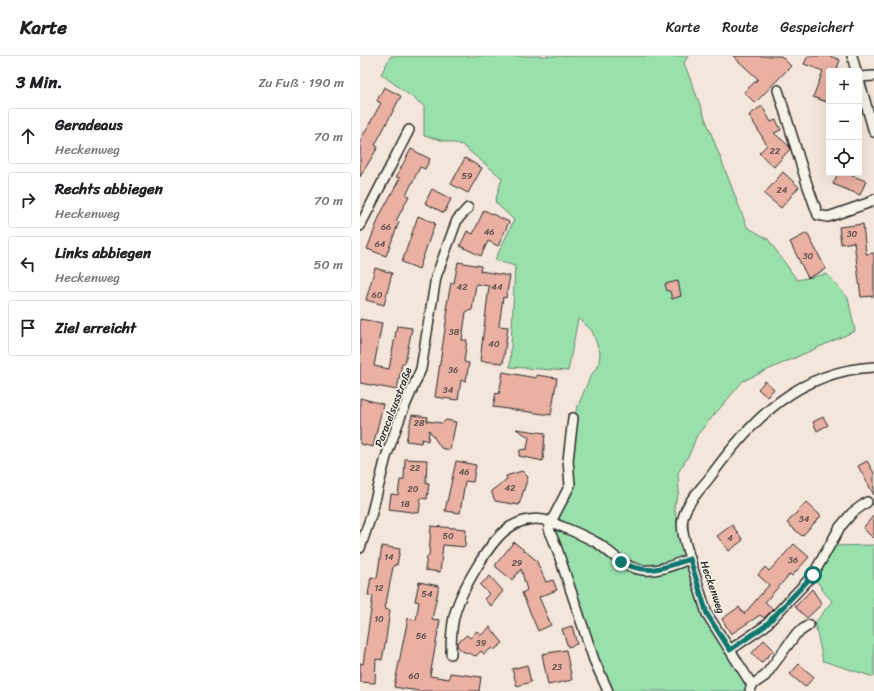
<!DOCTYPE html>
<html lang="de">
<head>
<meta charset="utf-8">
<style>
  :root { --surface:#fff; --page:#f6f6f6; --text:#202124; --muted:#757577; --line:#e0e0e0 }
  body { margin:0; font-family:Sriracha,sans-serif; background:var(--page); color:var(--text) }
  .controls { position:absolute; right:12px; top:12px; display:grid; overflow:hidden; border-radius:4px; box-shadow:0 4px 16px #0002 }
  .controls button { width:36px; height:36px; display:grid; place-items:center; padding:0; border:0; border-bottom:1px solid var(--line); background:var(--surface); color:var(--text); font:20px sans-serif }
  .stop { position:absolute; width:12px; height:12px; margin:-9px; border:3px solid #0f766e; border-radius:50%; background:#fff }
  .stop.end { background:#0f766e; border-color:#fff; box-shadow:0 1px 4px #0008 }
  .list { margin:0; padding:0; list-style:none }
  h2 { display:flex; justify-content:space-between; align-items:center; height:52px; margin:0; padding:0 16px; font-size:17px }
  h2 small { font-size:13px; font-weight:400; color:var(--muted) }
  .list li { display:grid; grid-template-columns:26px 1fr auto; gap:12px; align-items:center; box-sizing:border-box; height:56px; margin:0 8px 8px; padding:0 8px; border:1px solid var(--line); border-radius:4px }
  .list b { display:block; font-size:15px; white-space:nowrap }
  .list p { margin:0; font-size:13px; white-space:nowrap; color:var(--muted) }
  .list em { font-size:13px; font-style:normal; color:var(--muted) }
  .icon { flex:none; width:22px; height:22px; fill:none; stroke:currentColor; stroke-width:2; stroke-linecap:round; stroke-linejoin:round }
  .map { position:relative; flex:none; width:514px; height:635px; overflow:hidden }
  header { display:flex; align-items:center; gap:24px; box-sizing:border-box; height:56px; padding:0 20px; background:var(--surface); border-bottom:1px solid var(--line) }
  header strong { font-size:19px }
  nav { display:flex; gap:22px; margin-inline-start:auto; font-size:14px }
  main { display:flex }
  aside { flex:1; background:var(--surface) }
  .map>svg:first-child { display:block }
</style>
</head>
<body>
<header>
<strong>Karte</strong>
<nav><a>Karte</a><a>Route</a><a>Gespeichert</a></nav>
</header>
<main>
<aside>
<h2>3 Min.<small>Zu Fuß · 190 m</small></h2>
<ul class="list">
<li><svg class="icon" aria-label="ahead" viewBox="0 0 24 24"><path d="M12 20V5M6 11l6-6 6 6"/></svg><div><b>Geradeaus</b><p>Heckenweg</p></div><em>70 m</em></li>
<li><svg class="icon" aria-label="right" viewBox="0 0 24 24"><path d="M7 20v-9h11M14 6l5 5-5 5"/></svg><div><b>Rechts abbiegen</b><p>Heckenweg</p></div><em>70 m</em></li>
<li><svg class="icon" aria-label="left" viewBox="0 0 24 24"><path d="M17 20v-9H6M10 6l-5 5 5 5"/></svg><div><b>Links abbiegen</b><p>Heckenweg</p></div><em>50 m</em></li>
<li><svg class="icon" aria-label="arrive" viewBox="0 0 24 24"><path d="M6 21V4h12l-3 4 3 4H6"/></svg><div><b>Ziel erreicht</b></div></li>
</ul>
</aside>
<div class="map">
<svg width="514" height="635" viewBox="0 0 514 635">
  <rect width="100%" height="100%" fill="#f4e6da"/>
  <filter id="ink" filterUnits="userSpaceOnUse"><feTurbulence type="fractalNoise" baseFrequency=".025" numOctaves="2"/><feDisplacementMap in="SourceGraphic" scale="8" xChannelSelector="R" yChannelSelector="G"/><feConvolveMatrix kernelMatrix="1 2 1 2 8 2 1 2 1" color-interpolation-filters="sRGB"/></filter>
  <g filter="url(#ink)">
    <!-- green -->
    <g fill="#9ae0ad" stroke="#62866c">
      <path d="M31,0H328L324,7L387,171L408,183L437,224L467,218L488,242L495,275L383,325L337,379L330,397L318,417L319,436L314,450L319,477L350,560L392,629L390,635H248L189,473L210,429L213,362L230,321L239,308L240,296L232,275L221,264L218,263L208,315L150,311L155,210L135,204L154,164L135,146L142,122L102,89L64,80V50L21,18Z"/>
      <path d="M514,489V621L463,605L455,567L472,545L464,536L453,519L471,490Z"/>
    </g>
    <!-- building -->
    <g fill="#e9b0a3" stroke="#2b2b2b">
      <path d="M373,0H421L431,10L395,47L384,36L398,23Z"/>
      <path d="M448,0H470L480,4L476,15H469V47L453,41L463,15L444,8Z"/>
      <path d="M24,31L41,40L15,89L18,91L0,121V85L21,47L17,45Z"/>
      <path d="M402,50L411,66L416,64L421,74L414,77L429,90L430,93L414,111L399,97L407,89L389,59Z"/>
      <path d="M51,93L70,103L65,113L60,111L46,139L49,140L36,165L39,166L26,200L7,193L20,159L40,122L36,121Z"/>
      <path d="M105,102L122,112L108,137L91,128Z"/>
      <path d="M423,116L439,131L421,152L404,138Z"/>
      <path d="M478,117H485L506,125L500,139L473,128Z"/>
      <path d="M72,133L91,143L84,157L65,147Z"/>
      <path d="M124,154L149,166L138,190L128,185L121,200L100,190L107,175L113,178Z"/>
      <path d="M58,160L75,167L59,213L42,206Z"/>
      <path d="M503,168L506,198L514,197V240L501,241L494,186L481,188L479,171Z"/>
      <path d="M447,177L466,213L448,222L430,186Z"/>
      <path d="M98,206L121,210L120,215L150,220L146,242L143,241L139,270L148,271L143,307L120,305L129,230L116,228L112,254L106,256L102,284H107L104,306L109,307L106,325L101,324L98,344L75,341L88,253H86L91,227H94Z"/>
      <path d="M15,212L32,217L24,249L6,244Z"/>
      <path d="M318,225L321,240L312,243L310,235H307L305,228Z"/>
      <path d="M0,263L22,267L14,310L29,313L37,270L52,272L45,307H42L37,334L0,327Z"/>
      <path d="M143,316L176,322V319L197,322L191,359L133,351L136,337L139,338Z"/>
      <path d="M405,325L414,333L407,341L398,333Z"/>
      <path d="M0,342L23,348L13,391L0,388Z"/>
      <path d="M52,359L68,361L67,365L82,367L86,364L96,366L90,394L81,392L69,374L68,385L62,383L61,387L46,385Z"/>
      <path d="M463,361L468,369L457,375L453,366Z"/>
      <path d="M156,373L185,377L183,405L159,400L160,394L167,393L169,381Z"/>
      <path d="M45,403L67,404L66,427H69L67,443L61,442L59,457L29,453L31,438L38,439L40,424H44Z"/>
      <path d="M96,405L116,409L113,426L105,425L100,457L85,455Z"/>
      <path d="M507,405L514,417V439L498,410Z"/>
      <path d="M162,415L168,421L159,449L135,445L131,435L147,423L146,420Z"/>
      <path d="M446,446L461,460L442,480L427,467Z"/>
      <path d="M514,459V483L503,472Z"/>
      <path d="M372,469L383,484L369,495L357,480Z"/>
      <path d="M71,470L106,473L105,491L83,489L80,516L65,514L67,500H69Z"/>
      <path d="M154,486L176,504L186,526L193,524L197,534L179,541L191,569L178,575L162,537L167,534L161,513L152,524L136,511V508Z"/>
      <path d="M434,488L449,501L432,520L430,518L405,546L413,553L404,562L400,559L371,578L362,563L379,551L384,558L409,529L398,519L405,511L409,515Z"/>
      <path d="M22,490L40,493L37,509H34L33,511L25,553L30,554L26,583L22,604L16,603L15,627L0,626V607L3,608L13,540L8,539L11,521L17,522Z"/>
      <path d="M130,520L143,535L131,550L124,543L129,538L120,529Z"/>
      <path d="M59,526L79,530L72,563L80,564L70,620L89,623L90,617L121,621L119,635H58L34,631L48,562L56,564L59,546L55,545Z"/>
      <path d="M452,533L462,548L447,562L435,551Z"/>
      <path d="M212,570L217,588L208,591L202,573Z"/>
      <path d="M130,571L143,587L134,594L132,592L124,598L121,595L116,600L102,595L97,590V587L107,579L110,582L117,575L121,579Z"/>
      <path d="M404,584L414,594L401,607L392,597Z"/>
      <path d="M206,594L212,624L188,629L182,598Z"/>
      <path d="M439,608L454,621L445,631L430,618Z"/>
      <path d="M167,609L171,626L157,630L152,613Z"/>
    </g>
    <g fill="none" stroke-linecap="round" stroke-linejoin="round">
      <defs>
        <g id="minor">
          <path d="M492,0L496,15"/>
          <path d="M499,21L514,20"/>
          <path d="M499,24L514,76"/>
          <path d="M418,34L447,128L458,159L468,161L511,146L514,143"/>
          <path d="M0,170L49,74"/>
          <path d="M213,362L208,404L210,429L191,466C207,473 224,479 239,488C253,498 264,512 283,514C298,516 316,508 330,503L347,558L392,629L390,635"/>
          <path d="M0,492L11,460L26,401L41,359L61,313L76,221L97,164L108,152"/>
          <path d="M330,503C327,491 320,475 323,462C326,447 341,433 350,421C392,363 438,315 514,311"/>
          <path d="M370,594L405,570L453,519L480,471L492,457L507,446"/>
          <path d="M91,598C91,585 91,574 94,561C99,538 130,483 150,471C163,463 178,461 191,466L189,473L196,490L234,604L248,635"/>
          <path d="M392,629L405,620L436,578L449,569"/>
        </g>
      </defs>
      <!-- minor casing -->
      <use href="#minor" stroke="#2b2b2b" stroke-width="12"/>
      <!-- minor -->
      <use href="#minor" stroke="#f7f3e8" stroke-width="9"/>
    </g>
  </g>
  <g fill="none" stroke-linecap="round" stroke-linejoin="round" filter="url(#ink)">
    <!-- route -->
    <path stroke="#0f766e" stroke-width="5" d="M261,506C289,520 302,512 330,503L347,558L370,594L405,570L453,519"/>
  </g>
  <g text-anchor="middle" stroke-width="3" stroke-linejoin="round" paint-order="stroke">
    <!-- number labels -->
    <g font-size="9" fill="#5a4c49">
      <text x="415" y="98">22</text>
      <text x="107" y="123">59</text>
      <text x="422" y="137">24</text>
      <text x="26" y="174">66</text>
      <text x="129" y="179">46</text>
      <text x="492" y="181">30</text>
      <text x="20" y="191">64</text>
      <text x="448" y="203">30</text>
      <text x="102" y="234">42</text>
      <text x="137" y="234">44</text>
      <text x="17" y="242">60</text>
      <text x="94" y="279">38</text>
      <text x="134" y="291">40</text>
      <text x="93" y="317">36</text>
      <text x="88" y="337">34</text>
      <text x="59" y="370">28</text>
      <text x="55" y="415">22</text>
      <text x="104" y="419">46</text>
      <text x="150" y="435">42</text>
      <text x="53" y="436">20</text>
      <text x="45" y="451">18</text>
      <text x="444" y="466">34</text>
      <text x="88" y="483">50</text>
      <text x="370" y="485">4</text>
      <text x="29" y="504">14</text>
      <text x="433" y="507">36</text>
      <text x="157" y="510">29</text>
      <text x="19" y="535">12</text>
      <text x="67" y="541">54</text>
      <text x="19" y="566">10</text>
      <text x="61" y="583">56</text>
      <text x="121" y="590">39</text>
      <text x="197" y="614">23</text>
      <text x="54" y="623">60</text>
    </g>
    <!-- street labels -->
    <g font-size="11" fill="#2b2b2b" stroke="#f7f3e8">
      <text transform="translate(33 351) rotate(-69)" y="4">Paracelsusstraße</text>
      <text transform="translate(353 531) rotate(71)" y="4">Heckenweg</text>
    </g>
  </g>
</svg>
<div class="controls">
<button>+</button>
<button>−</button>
<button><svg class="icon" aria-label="locate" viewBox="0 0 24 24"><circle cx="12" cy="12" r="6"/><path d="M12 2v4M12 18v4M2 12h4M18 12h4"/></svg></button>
</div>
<div class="stop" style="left:453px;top:519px"></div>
<div class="stop end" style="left:261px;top:506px"></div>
</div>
</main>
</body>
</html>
